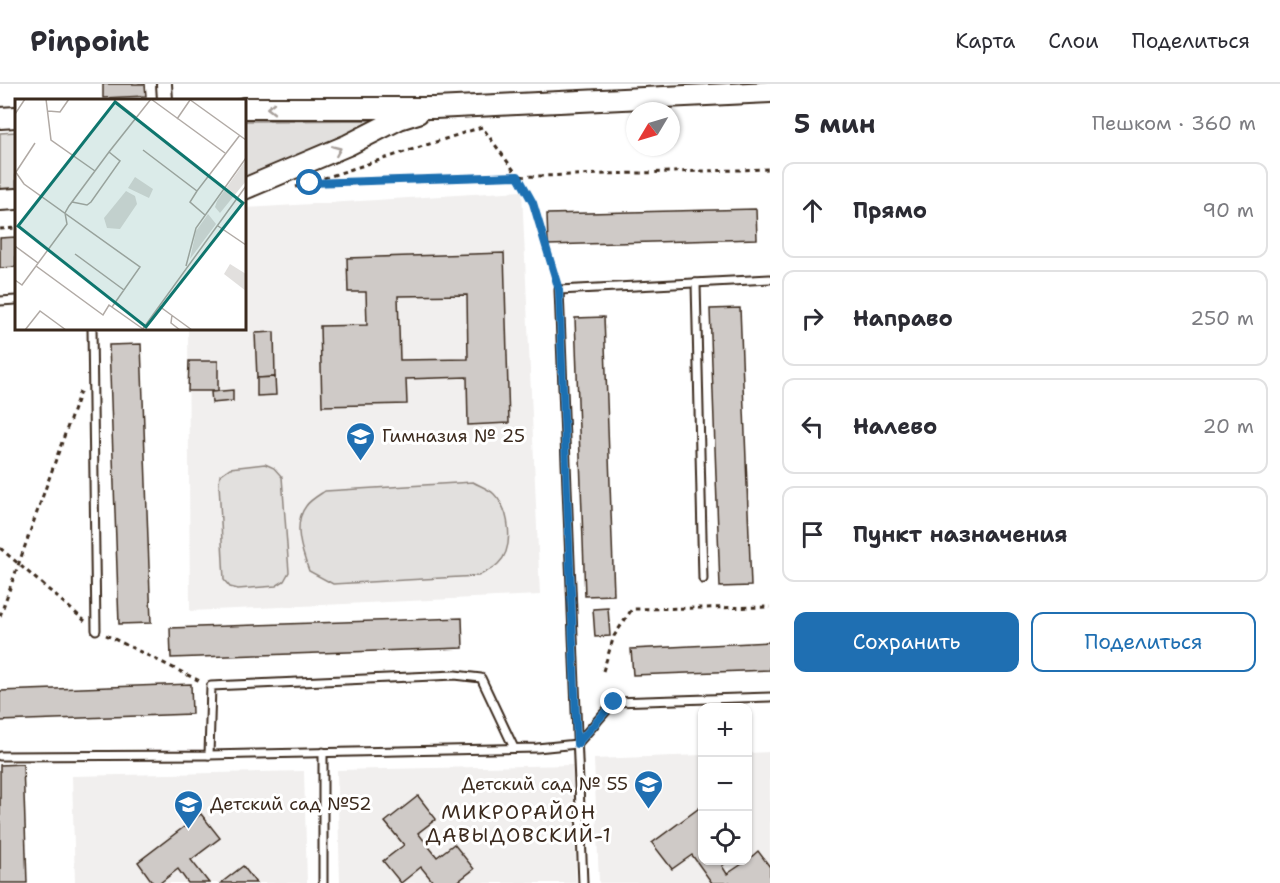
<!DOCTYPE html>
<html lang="ru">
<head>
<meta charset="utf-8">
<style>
  :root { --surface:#fff; --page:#f2f2f3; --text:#2b2b33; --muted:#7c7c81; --line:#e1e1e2; --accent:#1f6fb2 }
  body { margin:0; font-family:"Shantell Sans",sans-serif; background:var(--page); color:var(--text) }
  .controls { position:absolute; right:18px; bottom:18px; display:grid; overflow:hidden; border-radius:12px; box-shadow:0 2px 4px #0004 }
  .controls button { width:54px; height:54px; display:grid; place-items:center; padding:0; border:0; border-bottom:2px solid var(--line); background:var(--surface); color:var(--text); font:30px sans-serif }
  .compass { position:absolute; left:626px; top:18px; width:54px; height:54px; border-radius:50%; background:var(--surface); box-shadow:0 2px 4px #0004; rotate:232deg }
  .stop { position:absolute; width:18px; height:18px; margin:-14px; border:4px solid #1f6fb2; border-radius:50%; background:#fff }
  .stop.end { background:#1f6fb2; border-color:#fff; box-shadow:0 2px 6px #0008 }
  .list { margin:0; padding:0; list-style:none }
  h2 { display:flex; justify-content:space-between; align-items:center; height:78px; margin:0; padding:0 24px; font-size:26px }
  h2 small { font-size:20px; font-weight:400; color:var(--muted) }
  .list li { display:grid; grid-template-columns:39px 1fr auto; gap:18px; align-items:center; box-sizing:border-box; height:96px; margin:0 12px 12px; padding:0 12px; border:2px solid var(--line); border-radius:12px }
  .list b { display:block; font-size:22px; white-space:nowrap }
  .list em { font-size:20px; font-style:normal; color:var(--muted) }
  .actions { display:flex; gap:12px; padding:18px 24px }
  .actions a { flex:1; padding:14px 0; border:2px solid var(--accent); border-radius:12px; text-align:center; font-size:21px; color:var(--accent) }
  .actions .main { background:var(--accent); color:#fff }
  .icon { flex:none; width:33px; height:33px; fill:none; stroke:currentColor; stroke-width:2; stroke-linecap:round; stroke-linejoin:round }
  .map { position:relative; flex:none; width:770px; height:799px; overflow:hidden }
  header { display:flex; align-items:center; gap:36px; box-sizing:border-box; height:84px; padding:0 30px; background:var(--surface); border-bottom:2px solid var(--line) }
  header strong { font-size:28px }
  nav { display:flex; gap:33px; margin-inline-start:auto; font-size:21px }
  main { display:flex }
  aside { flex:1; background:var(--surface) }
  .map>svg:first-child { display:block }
</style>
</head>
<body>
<header>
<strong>Pinpoint</strong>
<nav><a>Карта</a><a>Слои</a><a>Поделиться</a></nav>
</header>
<main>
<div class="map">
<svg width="770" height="799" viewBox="0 0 770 799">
  <rect width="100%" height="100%" fill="#fff"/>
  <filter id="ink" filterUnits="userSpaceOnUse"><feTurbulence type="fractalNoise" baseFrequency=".0167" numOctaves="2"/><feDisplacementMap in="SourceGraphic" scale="12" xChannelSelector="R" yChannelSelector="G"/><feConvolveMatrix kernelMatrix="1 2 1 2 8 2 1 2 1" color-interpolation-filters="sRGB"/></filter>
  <g filter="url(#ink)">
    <!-- built -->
    <g fill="#f1efee">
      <path d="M522,107L540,511L190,527L188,245L244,244L245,124Z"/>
      <path d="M770,668V799H599L594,675L702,671V776H748V669Z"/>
      <path d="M574,681L576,799H340L337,686Z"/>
      <path d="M304,687L307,799H75L72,692Z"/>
    </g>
    <!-- green -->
    <g fill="#e2e0de" stroke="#8e857e" stroke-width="1.5">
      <path d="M378,36L283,84L245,97L244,37Z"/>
      <path d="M16,48V110H0V49Z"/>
      <path d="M265,380L274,384L282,393L289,488L284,497L276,502L238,505L230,503L224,496L219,399L220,391L230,384Z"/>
      <path d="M473,398C480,402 489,405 494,410C510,426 515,464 498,480C493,485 484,489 478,492L333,500L309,487C302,468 292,440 306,422C310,416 319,411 325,407Z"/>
    </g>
    <!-- building -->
    <g fill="#cfcac7" stroke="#3b2a1e" stroke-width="1.5" fill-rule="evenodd">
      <path d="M103,0H145L146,12L103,14Z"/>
      <path d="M756,125L757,155L548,161L547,130Z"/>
      <path d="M16,153V183L0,184V154Z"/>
      <path d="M504,169L509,339L468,341L467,293L406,295L407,320L322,322L320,242L367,241L366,208H348L347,174ZM467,211L468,275L400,276L398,212Z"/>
      <path d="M740,224L751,502L720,503L710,225Z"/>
      <path d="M604,233L614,511L585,512L575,234Z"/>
      <path d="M274,248L275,293L257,294L255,249Z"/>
      <path d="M141,260L151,539L119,540L109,261Z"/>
      <path d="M189,277H218V307H188Z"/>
      <path d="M275,293L276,311L257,312V294Z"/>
      <path d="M233,306V317L212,319L211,308Z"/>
      <path d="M608,524L610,552L595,553L593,525Z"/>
      <path d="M462,534L463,564L171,574L170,544Z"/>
      <path d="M770,558V586L633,591L631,565Z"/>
      <path d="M191,600L192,630L0,637V607Z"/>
      <path d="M23,680L27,799H0V681Z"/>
      <path d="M418,712L436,735L418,749L437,773L454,760L474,785L456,799H434L421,783L401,799L383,777L404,761L385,738Z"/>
      <path d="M702,722V776H726L727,778L722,782L727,790L748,776L758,767L770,783V799H712L692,771L672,785L652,759Z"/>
      <path d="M201,730L220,754L191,776L209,799H188L178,785L160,799H153L138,778Z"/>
      <path d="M243,782L256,799H221Z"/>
    </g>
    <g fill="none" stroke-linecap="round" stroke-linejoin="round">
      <defs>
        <g id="lane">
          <path d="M696,199L703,495"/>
          <path d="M0,217L16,216"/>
          <path d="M92,244L96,546"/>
          <path d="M323,668V799"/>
          <path d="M209,671L537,664L577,660L614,618L770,613"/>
          <path d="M0,672L209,671L211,602L455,591L481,594L514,664"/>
          <path d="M583,799L559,206L770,195"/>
        </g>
        <path id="street" d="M164,0L165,16"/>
        <g id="secondary">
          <path d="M244,24H435L770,8"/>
          <path d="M0,34L16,33"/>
          <path d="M244,105L348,61L399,35L418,29"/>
          <path d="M0,116L16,115"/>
        </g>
      </defs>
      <!-- lane casing -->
      <use href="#lane" stroke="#3b2a1e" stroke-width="11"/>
      <!-- street casing -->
      <use href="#street" stroke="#3b2a1e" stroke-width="18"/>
      <!-- secondary casing -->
      <use href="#secondary" stroke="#3b2a1e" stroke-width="24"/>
      <!-- path -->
      <g stroke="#3b2a1e" stroke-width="3" stroke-dasharray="4.5 4.5" stroke-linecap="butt">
        <path d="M315,97L482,43L518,92L533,119L556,196"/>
        <path d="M296,103L310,99L770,85"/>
        <path d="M0,145L16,144"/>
        <path d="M0,464L85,537"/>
        <path d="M0,532L81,305"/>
        <path d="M106,551L202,598"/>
        <path d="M603,587L614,552L632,525L770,523"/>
      </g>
      <!-- lane -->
      <use href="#lane" stroke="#fff" stroke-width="7"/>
      <!-- street -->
      <use href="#street" stroke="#fff" stroke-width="14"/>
      <!-- secondary -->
      <use href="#secondary" stroke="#fff" stroke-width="20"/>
    </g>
    <!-- one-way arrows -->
    <defs><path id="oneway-chevron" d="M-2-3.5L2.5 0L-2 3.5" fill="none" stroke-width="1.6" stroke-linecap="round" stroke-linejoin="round" transform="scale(1.5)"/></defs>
    <g stroke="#a79f9a">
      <use href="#oneway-chevron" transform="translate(271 24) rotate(180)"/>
      <use href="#oneway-chevron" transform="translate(337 66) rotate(-23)"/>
    </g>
  </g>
  <g fill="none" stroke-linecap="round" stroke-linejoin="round" filter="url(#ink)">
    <!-- route -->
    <path stroke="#1f6fb2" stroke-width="8" d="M310,99L518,92L533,119L559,206L577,660L614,618"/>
  </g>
  <!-- icons -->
  <defs>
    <symbol id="school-pin" viewBox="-11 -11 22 30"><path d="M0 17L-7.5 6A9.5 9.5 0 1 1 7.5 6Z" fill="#1f6fb2" stroke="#fff"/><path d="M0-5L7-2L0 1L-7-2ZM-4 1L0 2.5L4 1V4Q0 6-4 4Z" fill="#fff"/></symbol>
  </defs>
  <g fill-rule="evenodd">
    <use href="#school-pin" x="344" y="336" width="33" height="45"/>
    <use href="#school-pin" x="632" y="684" width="33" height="45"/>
    <use href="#school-pin" x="172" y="704" width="33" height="45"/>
  </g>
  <g text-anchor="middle" stroke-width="6" stroke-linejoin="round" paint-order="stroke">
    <!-- poi labels -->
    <g font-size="18" fill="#3b2a1e" stroke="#fff" text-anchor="start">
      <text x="382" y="358">Гимназия № 25</text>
      <text x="628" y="706" text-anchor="end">Детский сад № 55</text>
      <text x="210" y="726">Детский сад №52</text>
    </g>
    <!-- neighbourhood labels -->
    <g font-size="20" letter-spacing="1.5" fill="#3b2a1e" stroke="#fff">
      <text x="519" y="735">МИКРОРАЙОН<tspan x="519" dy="23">ДАВЫДОВСКИЙ-1</tspan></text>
    </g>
  </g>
  <!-- overview -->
  <g transform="translate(15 15)">
    <rect width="231" height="231" fill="#fff"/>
    <path d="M231,61V82L205,114L200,108L202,102ZM120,78L138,90L134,99L113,89ZM111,92L120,97L122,105L105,130L92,129L89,119ZM193,115L201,125L175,160L181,132ZM215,165L231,175V192L209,175Z" fill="#e2e0de"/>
    <path fill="none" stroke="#b1aaa5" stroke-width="1.5" d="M31,0L36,41L80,72M98,0L121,18M136,0L210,54M174,0L231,41M33,12L45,13L54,0M0,15L10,0M162,20L175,1M128,51L182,92L225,36M0,72L9,85L125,168L97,208M1,73L20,44M182,92L175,103L190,116M57,103L72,106L76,103L105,62L94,53L136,0M203,127L231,146M0,147L23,164M60,155L109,191M21,167L52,125L50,114L54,107L94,53M171,167L181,129L231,59M0,181L7,186L21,167L88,216L94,206L128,230M144,207L177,231M157,216L156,224L165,231M10,231L25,212L51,231M127,231L231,87"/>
    <path fill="#0f766e" fill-opacity="0.15" stroke="#0f766e" stroke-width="3" d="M100,3L228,104L131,228L3,127Z"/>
    <rect width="231" height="231" fill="none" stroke="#3b2a1e" stroke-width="3"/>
  </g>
</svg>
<div class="controls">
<button>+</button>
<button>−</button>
<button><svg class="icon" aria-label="locate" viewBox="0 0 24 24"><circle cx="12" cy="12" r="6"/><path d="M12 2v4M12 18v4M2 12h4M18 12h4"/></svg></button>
</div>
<svg class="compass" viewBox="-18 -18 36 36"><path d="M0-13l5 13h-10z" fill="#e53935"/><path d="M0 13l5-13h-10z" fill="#7c7c81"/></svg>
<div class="stop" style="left:310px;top:99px"></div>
<div class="stop end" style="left:614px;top:618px"></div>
</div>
<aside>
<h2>5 мин<small>Пешком · 360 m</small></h2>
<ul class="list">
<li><svg class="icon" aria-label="ahead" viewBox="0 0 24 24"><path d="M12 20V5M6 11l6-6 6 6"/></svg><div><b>Прямо</b></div><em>90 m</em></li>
<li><svg class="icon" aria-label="right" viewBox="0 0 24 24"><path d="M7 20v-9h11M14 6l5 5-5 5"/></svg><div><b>Направо</b></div><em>250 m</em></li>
<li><svg class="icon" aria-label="left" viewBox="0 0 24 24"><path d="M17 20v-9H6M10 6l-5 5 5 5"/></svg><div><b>Налево</b></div><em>20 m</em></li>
<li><svg class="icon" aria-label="arrive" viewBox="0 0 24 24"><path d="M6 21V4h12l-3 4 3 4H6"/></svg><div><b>Пункт назначения</b></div></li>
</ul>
<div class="actions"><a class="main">Сохранить</a><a>Поделиться</a></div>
</aside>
</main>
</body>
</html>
